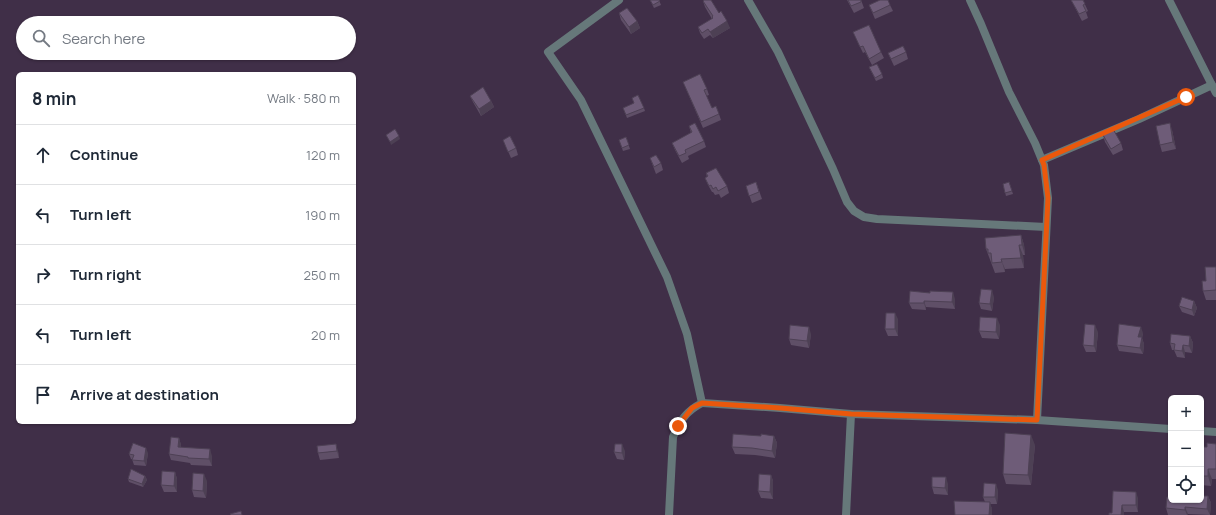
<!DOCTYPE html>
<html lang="en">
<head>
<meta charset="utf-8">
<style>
  :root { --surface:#fff; --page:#f2f2f3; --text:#1f2937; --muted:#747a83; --line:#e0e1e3 }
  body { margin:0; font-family:Manrope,sans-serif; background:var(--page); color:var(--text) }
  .controls { position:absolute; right:12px; bottom:12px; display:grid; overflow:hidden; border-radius:6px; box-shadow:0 1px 3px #0004 }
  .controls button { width:36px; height:36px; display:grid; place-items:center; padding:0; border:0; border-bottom:1px solid var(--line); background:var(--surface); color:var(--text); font:20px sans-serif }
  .stop { position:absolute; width:12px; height:12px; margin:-9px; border:3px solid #ea580c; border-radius:50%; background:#fff }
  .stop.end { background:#ea580c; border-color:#fff; box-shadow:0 1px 4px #0008 }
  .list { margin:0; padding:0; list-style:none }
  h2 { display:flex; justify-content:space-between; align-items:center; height:52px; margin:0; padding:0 16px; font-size:17px }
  h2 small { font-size:13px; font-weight:400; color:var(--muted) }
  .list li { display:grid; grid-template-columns:26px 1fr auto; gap:12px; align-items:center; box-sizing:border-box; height:60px; padding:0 16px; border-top:1px solid var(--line) }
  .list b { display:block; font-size:15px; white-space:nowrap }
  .list em { font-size:13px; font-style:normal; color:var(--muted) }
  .icon { flex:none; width:22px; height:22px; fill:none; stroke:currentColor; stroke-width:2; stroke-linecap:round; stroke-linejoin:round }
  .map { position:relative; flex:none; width:1216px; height:515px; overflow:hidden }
  .search { position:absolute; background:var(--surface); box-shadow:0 1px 3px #0004; left:16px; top:16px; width:340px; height:44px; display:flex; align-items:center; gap:10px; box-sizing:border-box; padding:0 14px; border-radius:22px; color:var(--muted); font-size:15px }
  .panel { position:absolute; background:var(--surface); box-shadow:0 1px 3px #0004; left:16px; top:72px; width:340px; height:352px; border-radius:6px }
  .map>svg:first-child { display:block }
</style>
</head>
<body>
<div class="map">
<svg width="1216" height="515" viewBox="0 0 1216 515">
  <rect width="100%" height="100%" fill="#402f48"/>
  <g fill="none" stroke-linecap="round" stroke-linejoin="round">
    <!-- minor -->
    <g stroke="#66787a" stroke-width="8">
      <path d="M619,0L548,52L581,100L667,277L687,334L702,403C686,411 680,421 673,437L669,515"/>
      <path d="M748,0L778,52L833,169L847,202L854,211L864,217L877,219L1046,227"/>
      <path d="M970,0L981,24L1009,92L1035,143L1044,165L1048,198L1037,420"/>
      <path d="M1169,0L1216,93"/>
      <path d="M1042,160L1139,119L1212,85"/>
      <path d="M702,403L780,408L851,414L1037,420L1171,429"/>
      <path d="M1201,431L1216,432"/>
      <path d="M846,515L851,414"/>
    </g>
  </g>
  <!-- wall -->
  <g fill="#5f4f67">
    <path d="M650,0H659L661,5L654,8Z"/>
    <path d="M847,0H861L864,8L854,13Z"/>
    <path d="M1071,0H1083L1088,11L1086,12L1088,18L1082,21Z"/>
    <path d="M703,1L719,13L730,28L713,38L710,35L704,39L700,33L698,27L712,19L705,7Z"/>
    <path d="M869,5H890L893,11L875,19Z"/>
    <path d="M619,13L637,21L640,28L631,34L621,20Z"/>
    <path d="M853,32L881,52L884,58L872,65L865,52L863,53Z"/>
    <path d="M906,52L908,59L894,66L888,53Z"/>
    <path d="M869,67L882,74L883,78L876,81Z"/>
    <path d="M683,82L707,89L709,95L706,96L712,108L719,114L721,120L703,128Z"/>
    <path d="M470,96L491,101L494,107L481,116L473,102Z"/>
    <path d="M632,98L644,108L645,111L627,118L623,108L634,104Z"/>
    <path d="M689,126L704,141L706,147L688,156L689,159L682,163L675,150L672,143L691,133Z"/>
    <path d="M1172,130L1176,149L1162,152L1160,145Z"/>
    <path d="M1103,135L1121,143L1123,150L1113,155L1105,142Z"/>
    <path d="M626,137L630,149L623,151L619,140Z"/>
    <path d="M503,140L516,148L518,155L511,158Z"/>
    <path d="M650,158L661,163L663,170L656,174Z"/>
    <path d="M706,173L727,186L729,193L721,198L719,194L715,195L713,192H712L708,185L705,178L707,177Z"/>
    <path d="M756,182L762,199L752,203L746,186Z"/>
    <path d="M1009,182L1013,194L1006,196L1003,184Z"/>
    <path d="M1021,235L1024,245L1025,255H1023L1024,268L1005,269V272L995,273L986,249Z"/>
    <path d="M1216,267V300H1206L1203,291L1206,281Z"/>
    <path d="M930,293L955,299V309L926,307V310L912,309L909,303Z"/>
    <path d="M994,297L992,311L981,309L979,303Z"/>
    <path d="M1194,301L1197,308L1194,316L1182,312L1179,306Z"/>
    <path d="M898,319V336H888L885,329Z"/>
    <path d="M1000,325L999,339L982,338L979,331Z"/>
    <path d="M1098,332L1096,352H1086L1083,345Z"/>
    <path d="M1143,333L1142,338L1144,344L1143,354L1119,351L1117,345Z"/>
    <path d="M811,334L809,348L791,345L789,339Z"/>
    <path d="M1190,336L1193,343L1192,353L1185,352V358L1177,357L1174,350H1172L1170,343Z"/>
    <path d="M761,436H774L777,443L775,458L755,455L735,454L732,447Z"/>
    <path d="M179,438L181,445V447L212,456V466L191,465L190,463L171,460L169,454Z"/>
    <path d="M1216,444V479H1212L1211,486L1201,485V447H1207Z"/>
    <path d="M1035,445L1031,485L1006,484L1003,474Z"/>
    <path d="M338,451L339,458L320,460L318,453Z"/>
    <path d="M625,451L624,460L617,459L614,452Z"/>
    <path d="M148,453L146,466L134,465L132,459H131L129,454Z"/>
    <path d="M175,472L177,479V492H164L161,485Z"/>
    <path d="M771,475L773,481V499L761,498L758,491Z"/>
    <path d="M145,476L147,480L143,487L129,482L128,479Z"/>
    <path d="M207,481L206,498L194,497L192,490Z"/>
    <path d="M948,484V495L934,494L932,487Z"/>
    <path d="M998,490L997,504H990L992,509L985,502L983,497Z"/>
    <path d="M1113,491L1138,498V512H1124L1112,513Z"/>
    <path d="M1208,496L1211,503L1210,515L1188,514V515H1168L1166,508L1201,500Z"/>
  </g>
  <!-- shaded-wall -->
  <g fill="#4d4054">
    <path d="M637,21L640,28L631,34L629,27Z"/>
    <path d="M727,21L730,28L713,38L710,32Z"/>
    <path d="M491,101L494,107L481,116L479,109Z"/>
    <path d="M1170,123L1172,130L1176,149L1173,142Z"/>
    <path d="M399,136L400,139L391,145L390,142Z"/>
    <path d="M1021,235L1024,245L1025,255L1022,245Z"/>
    <path d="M1019,245L1023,255L1024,268L1021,258Z"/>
    <path d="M1001,259L1005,269V272L1002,262Z"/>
    <path d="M992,290L994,297L992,311L990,304Z"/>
    <path d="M953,292L955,299V309L952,302Z"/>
    <path d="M924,301L926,307V310L924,303Z"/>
    <path d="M1194,301L1197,308L1194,316L1192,310Z"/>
    <path d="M895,313L898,319V336L895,329Z"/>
    <path d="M997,318L1000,325L999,339L996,332Z"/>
    <path d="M1095,325L1098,332L1096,352L1094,346Z"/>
    <path d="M809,327L811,334L809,348L807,341Z"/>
    <path d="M1141,327L1143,333L1142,338L1144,344L1143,354L1140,348L1138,337Z"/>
    <path d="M1190,336L1193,343L1192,353L1189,346Z"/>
    <path d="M1183,345L1185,352V358L1182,351Z"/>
    <path d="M1031,435L1035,445L1031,485L1028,475Z"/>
    <path d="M774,436L777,443L775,458L772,451Z"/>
    <path d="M179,438L181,445L180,453L178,447Z"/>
    <path d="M336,444L338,451L339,458L337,451Z"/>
    <path d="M622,444L625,451L624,460L622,453Z"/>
    <path d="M146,448L148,453L146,466L144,461Z"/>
    <path d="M210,449L212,456V466L209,459Z"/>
    <path d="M1208,469L1212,479L1211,486L1208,476Z"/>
    <path d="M175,472L177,479V492L174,486Z"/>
    <path d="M204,474L207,481L206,498L203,491Z"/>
    <path d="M771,475L773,481V499L770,492Z"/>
    <path d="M145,476L147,480L143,487L142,484Z"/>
    <path d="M946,477L948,484V495L945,488Z"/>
    <path d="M996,484L998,490L997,504L995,497Z"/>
    <path d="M1136,492L1138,498V512L1136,505Z"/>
    <path d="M1208,496L1211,503L1210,515L1207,509Z"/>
    <path d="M990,502L992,509V515H989Z"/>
    <path d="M1122,505L1124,512V515H1121Z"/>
    <path d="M1185,507L1188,514V515H1187L1185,510Z"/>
  </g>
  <!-- building -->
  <g fill="#6e5c78" stroke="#4d4054">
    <path d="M650,0H659L660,1L653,5Z"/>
    <path d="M704,0H711L719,13L721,11L727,21L710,32L708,29L702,33L698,27L713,18L712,17L713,16L703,1Z"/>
    <path d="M848,0H861V2L851,6Z"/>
    <path d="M880,0H888L890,5L873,13L869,5Z"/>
    <path d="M1071,0H1083L1085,4L1083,5L1086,11L1079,14Z"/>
    <path d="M627,8L637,21L629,27L619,13Z"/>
    <path d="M869,25L881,52L869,59L863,46L860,47L853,32Z"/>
    <path d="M903,46L906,52L891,59L888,53Z"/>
    <path d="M877,64L882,74L875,78L869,67Z"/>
    <path d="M700,74L707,89L704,90L712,108L716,106L719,114L701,122L683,82Z"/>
    <path d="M483,87L491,101L479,109L470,96Z"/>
    <path d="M638,95L644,108L626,115L623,108L634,103L632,98Z"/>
    <path d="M695,123L704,141L685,150L686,153L679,156L672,143L692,132L689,126Z"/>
    <path d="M1170,123L1173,142L1160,145L1156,126Z"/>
    <path d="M395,129L399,136L390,142L386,135Z"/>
    <path d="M1113,129L1121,143L1111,149L1103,135Z"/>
    <path d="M510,136L516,148L508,152L503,140Z"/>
    <path d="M626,137L629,145L622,148L619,140Z"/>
    <path d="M656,155L661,163L654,167L650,158Z"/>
    <path d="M716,168L727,186L718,191L716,187L713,189L711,185L709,186L705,178L708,176L706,173Z"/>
    <path d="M756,182L759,192L749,196L746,186Z"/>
    <path d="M1009,182L1012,191L1005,193L1003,184Z"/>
    <path d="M1021,235L1022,245H1019L1021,258L1001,259L1002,262L992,263L991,253H988V249H986L985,238Z"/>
    <path d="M1205,267H1216V290L1203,291L1202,281H1206Z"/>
    <path d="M981,289L992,290L990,304L979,303Z"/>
    <path d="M910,291L930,293V291L953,292L952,302L924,301V303H909Z"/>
    <path d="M1182,297L1194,301L1192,310L1179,306Z"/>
    <path d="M886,313H895V329H885Z"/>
    <path d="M980,317L997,318L996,332L979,331Z"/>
    <path d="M1085,324L1095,325L1094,346L1083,345Z"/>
    <path d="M1119,324L1141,327L1138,337H1142L1140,348L1117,345Z"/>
    <path d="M790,325L809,327L807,341L789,339Z"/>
    <path d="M1171,334L1190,336L1189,346L1183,345L1182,351L1174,350L1175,344L1170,343Z"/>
    <path d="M1005,433L1031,435L1028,475L1003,474Z"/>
    <path d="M733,434L761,436V434L774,436L772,451L752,448L732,447Z"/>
    <path d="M171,437L179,438L178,447L210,449L209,459L188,458V457L169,454Z"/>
    <path d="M133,443L146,448L144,461L132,460L134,455L129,454Z"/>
    <path d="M1207,443L1216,444V469H1208V476H1201V447H1207Z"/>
    <path d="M336,444L337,451L318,453L317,446Z"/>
    <path d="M615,444H622V453L614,452Z"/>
    <path d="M131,469L145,476L142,484L128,479Z"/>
    <path d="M162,471L175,472L174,486L161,485Z"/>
    <path d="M193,473L204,474L203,491L192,490Z"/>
    <path d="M759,474L771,475L770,492L758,491Z"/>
    <path d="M932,477H946L945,488L932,487Z"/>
    <path d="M984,483L996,484L995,497H983Z"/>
    <path d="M1113,491L1136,492V505H1122L1121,515H1109V513H1112Z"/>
    <path d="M1201,496H1208L1207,509L1185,507V510L1166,508L1167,497H1171V500H1201Z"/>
    <path d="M954,501L990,502L989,515H955Z"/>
    <path d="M241,511L242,515H231L230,514Z"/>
  </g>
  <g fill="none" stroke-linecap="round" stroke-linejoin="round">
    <!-- route -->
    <path stroke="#ea580c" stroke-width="5" d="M678,426L692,408L702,403L780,408L851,414L1037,420L1048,198L1044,165L1042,160L1186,97"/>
  </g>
</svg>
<div class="controls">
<button>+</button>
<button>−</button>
<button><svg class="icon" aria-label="locate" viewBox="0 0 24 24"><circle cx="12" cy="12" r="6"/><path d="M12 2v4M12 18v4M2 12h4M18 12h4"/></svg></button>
</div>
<div class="stop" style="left:1186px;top:97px"></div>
<div class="stop end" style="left:678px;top:426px"></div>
<div class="search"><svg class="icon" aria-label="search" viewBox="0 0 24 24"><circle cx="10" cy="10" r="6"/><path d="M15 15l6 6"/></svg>Search here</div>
<section class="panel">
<h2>8 min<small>Walk · 580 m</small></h2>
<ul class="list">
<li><svg class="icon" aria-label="ahead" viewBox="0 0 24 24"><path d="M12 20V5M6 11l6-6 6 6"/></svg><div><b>Continue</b></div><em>120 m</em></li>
<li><svg class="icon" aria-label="left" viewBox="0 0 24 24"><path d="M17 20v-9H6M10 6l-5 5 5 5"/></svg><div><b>Turn left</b></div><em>190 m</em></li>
<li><svg class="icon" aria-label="right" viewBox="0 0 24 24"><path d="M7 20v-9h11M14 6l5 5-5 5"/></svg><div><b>Turn right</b></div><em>250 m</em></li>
<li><svg class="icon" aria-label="left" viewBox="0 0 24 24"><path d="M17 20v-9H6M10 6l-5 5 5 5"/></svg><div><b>Turn left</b></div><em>20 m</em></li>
<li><svg class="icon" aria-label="arrive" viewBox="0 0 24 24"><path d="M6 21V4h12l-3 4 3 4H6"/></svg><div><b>Arrive at destination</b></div></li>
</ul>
</section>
</div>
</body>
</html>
